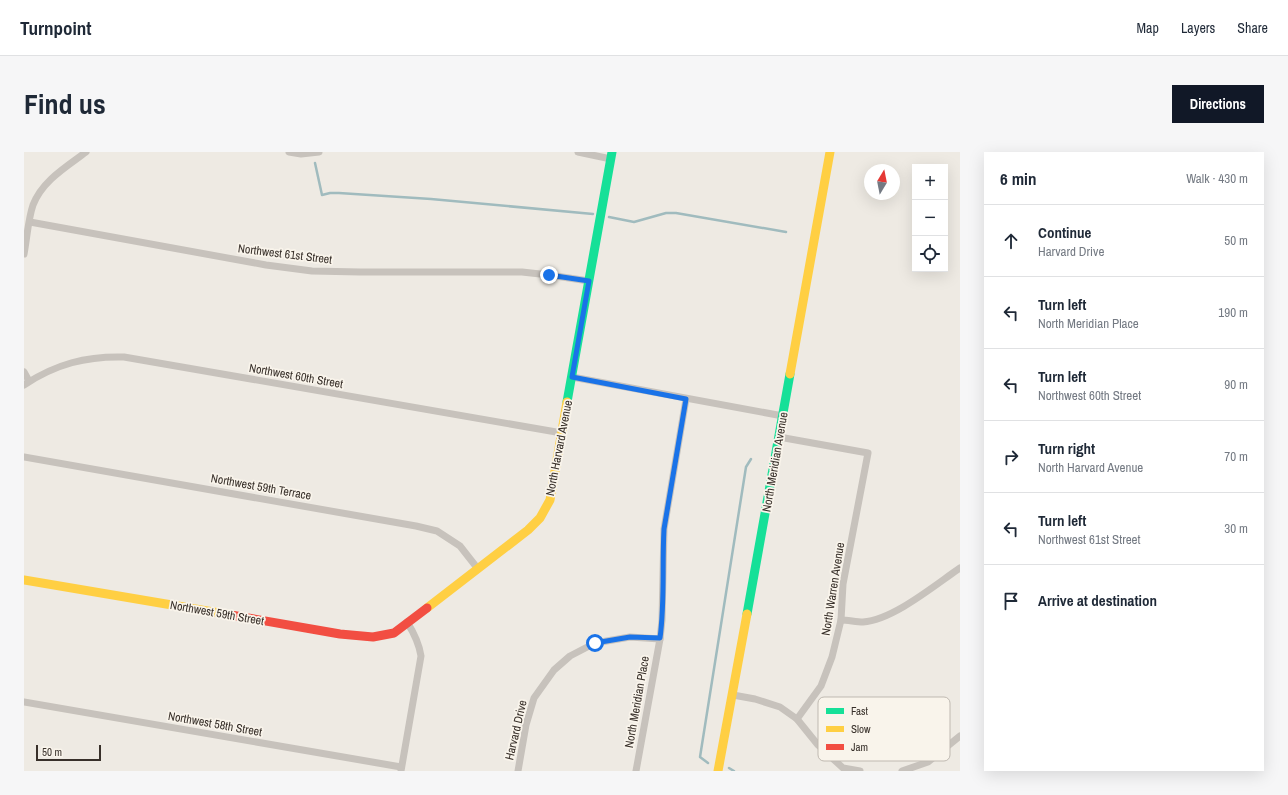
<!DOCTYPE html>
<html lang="en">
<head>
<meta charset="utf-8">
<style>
  :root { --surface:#fff; --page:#f6f6f7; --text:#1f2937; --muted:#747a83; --line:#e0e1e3; --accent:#111827 }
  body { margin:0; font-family:"Archivo Narrow",sans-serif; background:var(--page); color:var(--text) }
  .controls { position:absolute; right:12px; top:12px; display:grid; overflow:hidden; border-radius:0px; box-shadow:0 4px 16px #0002 }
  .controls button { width:36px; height:36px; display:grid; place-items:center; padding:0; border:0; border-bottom:1px solid var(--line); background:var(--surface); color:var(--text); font:20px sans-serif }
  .compass { position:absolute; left:840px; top:12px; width:36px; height:36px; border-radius:50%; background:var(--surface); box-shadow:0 4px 16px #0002; rotate:10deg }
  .scale { position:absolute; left:12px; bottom:10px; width:65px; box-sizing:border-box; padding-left:4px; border:2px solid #38302a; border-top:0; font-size:11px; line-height:14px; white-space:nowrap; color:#38302a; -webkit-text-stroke:3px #f9f4eb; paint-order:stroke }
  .stop { position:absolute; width:12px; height:12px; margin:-9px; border:3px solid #1a73e8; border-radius:50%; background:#fff }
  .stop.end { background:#1a73e8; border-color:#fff; box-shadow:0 1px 4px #0008 }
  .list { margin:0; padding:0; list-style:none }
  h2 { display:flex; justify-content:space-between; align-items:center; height:52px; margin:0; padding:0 16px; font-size:17px }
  h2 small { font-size:13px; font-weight:400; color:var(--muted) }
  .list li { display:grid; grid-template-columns:26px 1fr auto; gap:12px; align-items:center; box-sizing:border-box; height:72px; padding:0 16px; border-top:1px solid var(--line) }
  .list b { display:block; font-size:15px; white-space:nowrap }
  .list p { margin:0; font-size:13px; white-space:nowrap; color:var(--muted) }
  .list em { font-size:13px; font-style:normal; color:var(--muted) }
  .icon { flex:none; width:22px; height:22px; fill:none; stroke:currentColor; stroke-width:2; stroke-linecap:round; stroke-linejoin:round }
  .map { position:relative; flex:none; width:936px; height:619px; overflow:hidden; border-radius:0px }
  header { display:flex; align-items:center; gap:24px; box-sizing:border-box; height:56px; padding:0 20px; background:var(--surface); border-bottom:1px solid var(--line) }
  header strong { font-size:19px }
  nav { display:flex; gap:22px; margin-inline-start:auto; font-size:14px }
  .intro { display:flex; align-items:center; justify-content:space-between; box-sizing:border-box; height:96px; padding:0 24px }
  h1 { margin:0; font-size:28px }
  .button { padding:10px 18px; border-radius:0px; background:var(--accent); color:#fff; font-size:14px; font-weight:700 }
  main { display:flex; gap:24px; padding:0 24px }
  aside { flex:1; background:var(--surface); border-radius:0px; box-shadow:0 4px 16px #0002 }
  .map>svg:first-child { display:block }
</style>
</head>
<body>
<header>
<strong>Turnpoint</strong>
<nav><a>Map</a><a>Layers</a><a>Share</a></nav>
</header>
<div class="intro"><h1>Find us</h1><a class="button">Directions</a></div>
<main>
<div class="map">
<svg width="936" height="619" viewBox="0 0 936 619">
  <rect width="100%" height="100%" fill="#eeeae3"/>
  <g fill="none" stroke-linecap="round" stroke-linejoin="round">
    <!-- stream -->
    <g stroke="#a0bbbe" stroke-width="2.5">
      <path d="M291,11L298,43L306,41H315L407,47L569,62"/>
      <path d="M585,65L610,70L642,61H652L762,80"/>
      <path d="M684,611L676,605L722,315L727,307"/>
      <path d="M705,616L710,619"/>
    </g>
    <!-- street -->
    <g stroke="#c7c2bc" stroke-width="7">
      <path d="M265,0L277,2L295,0"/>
      <path d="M554,0L587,7"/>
      <path d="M6,70L242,113L288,119L336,120H498L525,123L565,129"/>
      <path d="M0,102C3,86 4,68 9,53C18,29 42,15 62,0"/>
      <path d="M0,220L5,229"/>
      <path d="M548,225L759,264"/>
      <path d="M0,233C32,212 62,204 100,205L538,281"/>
      <path d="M755,285L844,301L819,432L817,468L808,505L797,534L773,567"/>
      <path d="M0,305L392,374L413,379L436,394L454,417"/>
      <path d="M817,468C824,468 832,470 839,470C869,468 911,433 936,416"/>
      <path d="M709,543L731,547L756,555L773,567L794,593L819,616L836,619"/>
      <path d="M0,550L377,615"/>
      <path d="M377,619L397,504C395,491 390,481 383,470"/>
      <path d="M494,619L502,573L510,546L530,518L546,504L571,491L606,485L636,487"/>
      <path d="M612,619L636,487L638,468L640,377L662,247"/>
      <path d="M878,619L904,610L936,584"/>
    </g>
    <!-- fast -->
    <g stroke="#16e098" stroke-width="9">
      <path d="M543,250L588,0"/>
      <path d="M723,462L766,222"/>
    </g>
    <!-- slow -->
    <g stroke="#ffcf43" stroke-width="9">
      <path d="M766,222L806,0"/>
      <path d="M0,428L207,463"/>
      <path d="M403,456L504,378L516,366L526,348L543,250"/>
      <path d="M694,619L723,462"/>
    </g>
    <!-- jam -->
    <path stroke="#f24e42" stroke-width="9" d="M207,463L316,482L349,485L370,481L403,456"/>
  </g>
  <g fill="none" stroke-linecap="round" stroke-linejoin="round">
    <!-- route -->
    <path stroke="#1a73e8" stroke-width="5" d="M525,123L565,129L548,225L662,247L640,377C638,413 641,450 636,486L606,485L571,491"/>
  </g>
  <g text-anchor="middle" stroke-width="3.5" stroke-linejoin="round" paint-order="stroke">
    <!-- street labels -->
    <g font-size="12" fill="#38302a" stroke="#f9f4eb">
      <text transform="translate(261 102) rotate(7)" y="4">Northwest 61st Street</text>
      <text transform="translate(272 224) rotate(10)" y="4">Northwest 60th Street</text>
      <text transform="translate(535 296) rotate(-79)" y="4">North Harvard Avenue</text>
      <text transform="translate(751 310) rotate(-80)" y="4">North Meridian Avenue</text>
      <text transform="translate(237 335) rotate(10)" y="4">Northwest 59th Terrace</text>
      <text transform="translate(809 437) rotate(-81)" y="4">North Warren Avenue</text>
      <text transform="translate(193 461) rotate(10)" y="4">Northwest 59th Street</text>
      <text transform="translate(613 550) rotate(-80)" y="4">North Meridian Place</text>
      <text transform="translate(191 572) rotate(10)" y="4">Northwest 58th Street</text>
      <text transform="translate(492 578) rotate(-77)" y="4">Harvard Drive</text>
    </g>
  </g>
  <!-- legend -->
  <rect x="794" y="545" width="132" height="64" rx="6" fill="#f9f4eb" stroke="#bfb9b1" stroke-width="1"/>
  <rect x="802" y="556" width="18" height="6" fill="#16e098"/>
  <rect x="802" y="574" width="18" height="6" fill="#ffcf43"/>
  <rect x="802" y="592" width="18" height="6" fill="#f24e42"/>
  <g font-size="11" fill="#38302a">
    <text x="827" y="563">Fast</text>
    <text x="827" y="581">Slow</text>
    <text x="827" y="599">Jam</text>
  </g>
</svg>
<div class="controls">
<button>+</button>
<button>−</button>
<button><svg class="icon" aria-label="locate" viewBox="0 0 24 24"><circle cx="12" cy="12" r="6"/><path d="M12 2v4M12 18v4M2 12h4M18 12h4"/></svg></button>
</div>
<svg class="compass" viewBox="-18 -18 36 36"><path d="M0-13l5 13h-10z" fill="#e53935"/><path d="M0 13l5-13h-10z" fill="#747a83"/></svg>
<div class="scale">50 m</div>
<div class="stop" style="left:571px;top:491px"></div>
<div class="stop end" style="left:525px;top:123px"></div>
</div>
<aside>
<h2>6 min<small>Walk · 430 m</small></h2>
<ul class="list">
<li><svg class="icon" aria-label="ahead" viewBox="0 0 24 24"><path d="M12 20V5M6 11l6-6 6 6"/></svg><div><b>Continue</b><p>Harvard Drive</p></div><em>50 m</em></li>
<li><svg class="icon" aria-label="left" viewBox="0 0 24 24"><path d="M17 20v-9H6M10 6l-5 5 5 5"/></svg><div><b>Turn left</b><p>North Meridian Place</p></div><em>190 m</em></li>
<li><svg class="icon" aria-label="left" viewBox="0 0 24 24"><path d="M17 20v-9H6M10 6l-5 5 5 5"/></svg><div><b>Turn left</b><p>Northwest 60th Street</p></div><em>90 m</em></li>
<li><svg class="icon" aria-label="right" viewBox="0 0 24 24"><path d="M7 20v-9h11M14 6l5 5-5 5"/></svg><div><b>Turn right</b><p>North Harvard Avenue</p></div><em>70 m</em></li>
<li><svg class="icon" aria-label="left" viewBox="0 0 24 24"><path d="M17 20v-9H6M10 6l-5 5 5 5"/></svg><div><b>Turn left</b><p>Northwest 61st Street</p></div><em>30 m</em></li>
<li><svg class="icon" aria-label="arrive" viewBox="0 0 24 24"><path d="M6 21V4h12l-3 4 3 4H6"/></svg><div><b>Arrive at destination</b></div></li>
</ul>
</aside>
</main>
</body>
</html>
